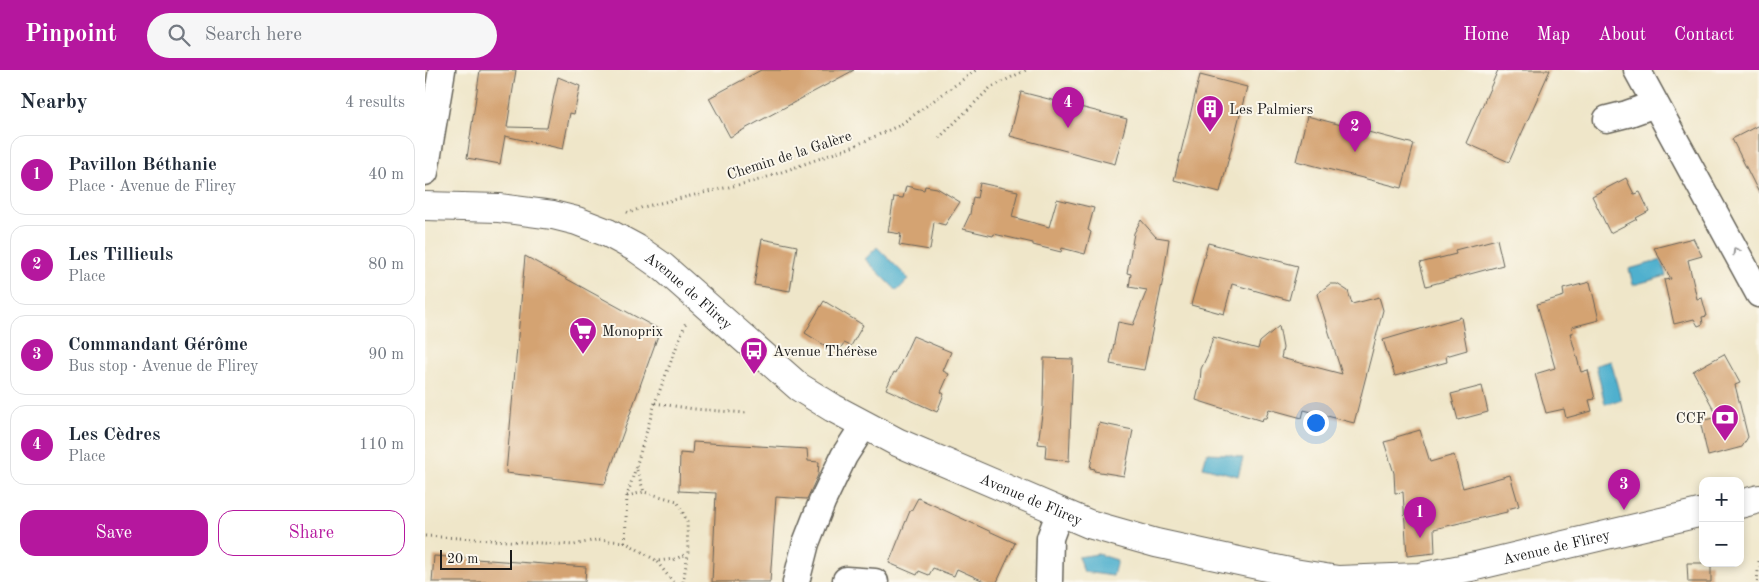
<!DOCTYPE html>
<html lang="en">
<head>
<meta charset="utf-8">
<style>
  :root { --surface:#fff; --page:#f6f6f7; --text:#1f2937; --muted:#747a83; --line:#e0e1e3; --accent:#b5179e }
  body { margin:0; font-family:"Old Standard TT",serif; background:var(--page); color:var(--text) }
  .controls { position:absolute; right:15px; bottom:15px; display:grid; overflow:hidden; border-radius:10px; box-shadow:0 2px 8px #0003 }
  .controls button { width:45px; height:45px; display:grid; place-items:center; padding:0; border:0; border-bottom:1px solid var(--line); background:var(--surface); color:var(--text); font:25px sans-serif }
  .scale { position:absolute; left:15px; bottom:12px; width:72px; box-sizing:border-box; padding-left:5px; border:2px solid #1c1c1c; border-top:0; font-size:14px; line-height:18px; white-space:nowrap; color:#1c1c1c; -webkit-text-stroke:4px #fbf7ec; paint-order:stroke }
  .you { position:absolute; left:890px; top:352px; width:18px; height:18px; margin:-12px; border:4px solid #fff; border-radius:50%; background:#1a73e8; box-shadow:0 0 0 8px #1a73e833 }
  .badge { display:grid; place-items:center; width:32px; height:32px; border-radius:50%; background:var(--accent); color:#fff; font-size:16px; font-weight:700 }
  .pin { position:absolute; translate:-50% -41px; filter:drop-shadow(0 1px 2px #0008) }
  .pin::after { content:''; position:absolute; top:26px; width:18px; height:15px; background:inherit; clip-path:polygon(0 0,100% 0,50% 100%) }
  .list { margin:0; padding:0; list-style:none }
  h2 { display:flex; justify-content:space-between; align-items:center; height:65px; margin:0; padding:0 20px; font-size:21px }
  h2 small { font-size:16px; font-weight:400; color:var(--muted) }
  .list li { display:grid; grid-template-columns:32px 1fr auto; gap:15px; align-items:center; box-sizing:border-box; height:80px; margin:0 10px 10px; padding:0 10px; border:1px solid var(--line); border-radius:15px }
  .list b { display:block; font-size:19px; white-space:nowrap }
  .list p { margin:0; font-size:16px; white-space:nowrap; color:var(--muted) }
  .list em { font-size:16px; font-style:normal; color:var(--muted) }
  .actions { display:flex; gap:10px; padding:15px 20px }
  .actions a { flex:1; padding:11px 0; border:1px solid var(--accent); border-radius:15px; text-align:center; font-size:18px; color:var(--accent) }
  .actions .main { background:var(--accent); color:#fff }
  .icon { flex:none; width:28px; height:28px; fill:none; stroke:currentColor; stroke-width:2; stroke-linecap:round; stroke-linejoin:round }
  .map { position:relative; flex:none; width:1334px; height:512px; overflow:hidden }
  header { display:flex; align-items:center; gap:30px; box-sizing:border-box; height:70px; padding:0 25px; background:var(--accent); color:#fff }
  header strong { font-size:24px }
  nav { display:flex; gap:28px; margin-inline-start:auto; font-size:18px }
  .search { width:350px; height:45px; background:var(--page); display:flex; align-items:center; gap:12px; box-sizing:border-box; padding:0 18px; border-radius:28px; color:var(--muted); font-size:19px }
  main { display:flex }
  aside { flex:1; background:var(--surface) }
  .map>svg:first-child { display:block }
</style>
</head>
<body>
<header>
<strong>Pinpoint</strong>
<div class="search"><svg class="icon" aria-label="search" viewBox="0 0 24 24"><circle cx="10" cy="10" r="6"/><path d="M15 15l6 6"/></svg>Search here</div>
<nav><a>Home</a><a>Map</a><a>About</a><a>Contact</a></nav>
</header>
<main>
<aside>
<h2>Nearby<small>4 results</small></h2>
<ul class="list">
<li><span class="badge">1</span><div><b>Pavillon Béthanie</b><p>Place · Avenue de Flirey</p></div><em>40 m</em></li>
<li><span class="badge">2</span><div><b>Les Tillieuls</b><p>Place</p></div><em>80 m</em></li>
<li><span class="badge">3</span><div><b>Commandant Gérôme</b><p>Bus stop · Avenue de Flirey</p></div><em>90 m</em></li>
<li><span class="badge">4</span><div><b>Les Cèdres</b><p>Place</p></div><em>110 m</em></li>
</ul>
<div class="actions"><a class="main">Save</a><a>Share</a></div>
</aside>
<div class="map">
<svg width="1334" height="512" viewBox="0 0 1334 512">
  <rect width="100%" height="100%" fill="#fbf7ec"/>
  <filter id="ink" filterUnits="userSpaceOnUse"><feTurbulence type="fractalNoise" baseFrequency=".02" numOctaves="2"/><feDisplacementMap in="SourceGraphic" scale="10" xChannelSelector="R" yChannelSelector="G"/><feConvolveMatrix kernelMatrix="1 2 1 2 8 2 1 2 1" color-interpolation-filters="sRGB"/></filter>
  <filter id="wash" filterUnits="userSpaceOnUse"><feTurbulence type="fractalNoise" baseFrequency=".0096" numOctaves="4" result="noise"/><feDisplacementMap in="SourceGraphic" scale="20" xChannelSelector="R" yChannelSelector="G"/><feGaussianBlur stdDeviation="1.12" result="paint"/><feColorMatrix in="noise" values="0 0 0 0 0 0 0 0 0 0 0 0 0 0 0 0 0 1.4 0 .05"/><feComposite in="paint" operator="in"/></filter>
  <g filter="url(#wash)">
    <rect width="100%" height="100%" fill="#efe6c9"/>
    <!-- water -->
    <g fill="#4fb0ce" stroke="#366675">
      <path d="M452,177L484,209L472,221L440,189Z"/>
      <path d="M1237,190L1241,206L1208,215L1204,199Z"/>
      <path d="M1186,291L1196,330L1180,334L1171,295Z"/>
      <path d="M782,383L804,384L818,388L813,406L778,397Z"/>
      <path d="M673,484L692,490L688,506L659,502L653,487Z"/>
    </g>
    <g id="blocks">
      <!-- building -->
      <g fill="#d4a372">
        <path d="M55,0H91L82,57L122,58L133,7L155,16L149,44L145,43L138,79L80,66L75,94L42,88Z"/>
        <path d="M336,0H429L305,67L284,28Z"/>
        <path d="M1073,0H1125L1084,92L1041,73Z"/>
        <path d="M775,5L822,17L795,122L749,110Z"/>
        <path d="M596,22L702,49L690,94L585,66Z"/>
        <path d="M882,46L989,74L977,118L871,91Z"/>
        <path d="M1334,55V123L1307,69Z"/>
        <path d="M1201,108L1209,124L1215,122L1224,141L1211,148L1212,149L1185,163L1167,126Z"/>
        <path d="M555,113L593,121L587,147L624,157L632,129L669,138L663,160L666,162L660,184L637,178L636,182L608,175V173L569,164L568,166L538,159L545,144L548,127L552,128Z"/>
        <path d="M481,116L499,120L500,116L512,118L535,132L520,155L509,152L505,180L474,175L476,164L463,162L469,127L478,128Z"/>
        <path d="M716,150L731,167L744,169L738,209L719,300L685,294L693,252L708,255L722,220L704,217L706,204L702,203L709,163Z"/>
        <path d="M1268,168L1277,186L1263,190L1272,229L1277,228L1282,246L1277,247L1278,254L1273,256L1269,249L1249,254L1239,210L1246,209L1229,178Z"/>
        <path d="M337,169L372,176L365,221L329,215Z"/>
        <path d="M1072,169L1078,195L1001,216L995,193L1031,184L1030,180Z"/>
        <path d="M783,173L873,196L864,230L807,214L799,244L766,235Z"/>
        <path d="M100,186L235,260L180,414L81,403Z"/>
        <path d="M1165,212L1174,250L1147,257L1148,263H1145L1156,302L1163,300L1170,329L1164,330L1167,341L1141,348L1139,339L1121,343L1110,304L1130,298L1112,234L1139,226L1138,219Z"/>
        <path d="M905,214H912L923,221L927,234L954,227L958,240L929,353L879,340L877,348L844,339L841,348H838L837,351L771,330L775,313L776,299L783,284L788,267L833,279L835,272L854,256L858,278L856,288L917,304L892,224Z"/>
        <path d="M399,231L438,255L426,276L419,273L412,283L380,263Z"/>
        <path d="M1036,247L1042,280L1021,286L1022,292L970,306L958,270Z"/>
        <path d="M488,266L526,282L518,301L524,304L516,322L519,324L512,342L461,319L469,302L471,303Z"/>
        <path d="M1299,284L1315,313L1310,315L1323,367L1317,377L1283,386L1275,351L1293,347L1268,301Z"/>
        <path d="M619,288L648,289L644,391L620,388L621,375L613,374L618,337Z"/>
        <path d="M1057,316L1063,342L1033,350L1026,324Z"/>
        <path d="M674,353L708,360L699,406L669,401L670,399L665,398Z"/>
        <path d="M995,360L1005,392L1029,385L1038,418L1085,405L1094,436L1082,439V442L1009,459L1010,483L982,486L978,422L970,423L969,403L959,372L971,369V367Z"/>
        <path d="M268,372L382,379L383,391L394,392L393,405L382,429L351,427L345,512H287L291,423L254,421L255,383L267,384Z"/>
        <path d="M493,428L590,473L572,512H561L532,499L529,506L508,498L504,505L494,501L492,505L464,493L485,441H486Z"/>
        <path d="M9,486L161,497L160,512H7Z"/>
        <path d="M1262,493H1286V512H1263Z"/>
      </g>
    </g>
  </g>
  <g filter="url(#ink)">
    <use href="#blocks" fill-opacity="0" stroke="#666359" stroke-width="1"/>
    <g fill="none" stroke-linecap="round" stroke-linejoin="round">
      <defs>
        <g id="minor">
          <path d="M1212,0L1334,224"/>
          <path d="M1182,49L1202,44L1230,34"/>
          <path d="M0,102L17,0"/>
          <path d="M421,510L450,512"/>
          <path d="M371,512L381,473L397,432L419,386L439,355"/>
          <path d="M624,512L625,468L635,441"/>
        </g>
        <g id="major">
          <path id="s1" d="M0,136L74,138L128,145L152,151L183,163L211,178L238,197L374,317L408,338L472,372L664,454L731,473L869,503L913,510L995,507L1051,496L1278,442"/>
          <path d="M1315,434L1334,429"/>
        </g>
      </defs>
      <!-- minor casing -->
      <use href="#minor" stroke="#666359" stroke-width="29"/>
      <!-- major casing -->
      <use href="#major" stroke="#666359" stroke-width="30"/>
      <!-- path -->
      <g stroke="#666359" stroke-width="3" stroke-dasharray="1 4" stroke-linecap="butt">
        <path d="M514,68L565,18L601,0"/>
        <path d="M202,142L204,143L218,137L334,110L427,77L475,55L551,0"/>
        <path d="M230,333L269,339L321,343"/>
        <path d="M202,426L219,422"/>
        <path d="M0,466L149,475L171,470L200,472L232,491L250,489L262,484"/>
        <path d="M200,472L202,426L211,397"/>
        <path d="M232,492L248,512"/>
        <path d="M258,512L263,484L262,451L252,431L219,422L211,397L230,333L261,252"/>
        <path d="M1332,512L1334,491"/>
      </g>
      <!-- minor -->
      <use href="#minor" stroke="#fff" stroke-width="26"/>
      <!-- major -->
      <use href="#major" stroke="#fff" stroke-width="28"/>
    </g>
    <!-- one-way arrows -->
    <defs><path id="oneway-chevron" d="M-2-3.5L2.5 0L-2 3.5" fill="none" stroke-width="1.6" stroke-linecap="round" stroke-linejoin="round" transform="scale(1.25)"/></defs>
    <use stroke="#999" href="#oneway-chevron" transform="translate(1311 181) rotate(-119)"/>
  </g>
  <!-- icons -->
  <defs>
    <symbol id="building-pin" viewBox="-11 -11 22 30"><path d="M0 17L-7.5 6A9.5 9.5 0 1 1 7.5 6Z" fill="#b5179e" stroke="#fbf7ec"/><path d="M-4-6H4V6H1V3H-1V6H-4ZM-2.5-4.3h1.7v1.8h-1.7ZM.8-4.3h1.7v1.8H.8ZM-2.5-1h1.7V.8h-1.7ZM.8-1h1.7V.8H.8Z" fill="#fff"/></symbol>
    <symbol id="supermarket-pin" viewBox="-11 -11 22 30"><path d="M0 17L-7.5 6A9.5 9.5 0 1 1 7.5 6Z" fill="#b5179e" stroke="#fbf7ec"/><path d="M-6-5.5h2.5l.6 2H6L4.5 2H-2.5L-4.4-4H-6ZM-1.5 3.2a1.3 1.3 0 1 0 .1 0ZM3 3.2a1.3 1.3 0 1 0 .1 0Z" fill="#fff"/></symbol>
    <symbol id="bus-pin" viewBox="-11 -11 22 30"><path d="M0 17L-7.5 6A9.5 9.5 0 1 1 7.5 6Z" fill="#b5179e" stroke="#fbf7ec"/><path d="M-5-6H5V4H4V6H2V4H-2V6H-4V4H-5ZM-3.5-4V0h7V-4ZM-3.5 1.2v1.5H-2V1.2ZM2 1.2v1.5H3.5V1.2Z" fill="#fff"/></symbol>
    <symbol id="bank-pin" viewBox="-11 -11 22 30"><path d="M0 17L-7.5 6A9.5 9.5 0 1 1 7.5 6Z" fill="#b5179e" stroke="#fbf7ec"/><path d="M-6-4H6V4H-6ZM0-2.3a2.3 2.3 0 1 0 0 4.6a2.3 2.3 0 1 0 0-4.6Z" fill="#fff"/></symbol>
  </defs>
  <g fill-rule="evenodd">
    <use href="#building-pin" x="769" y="23" width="32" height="43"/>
    <use href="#supermarket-pin" x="142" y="245" width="32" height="43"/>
    <use href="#bus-pin" x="313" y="265" width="32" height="43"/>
    <use href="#bank-pin" x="1284" y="332" width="32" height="43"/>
  </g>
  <g text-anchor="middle" stroke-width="4" stroke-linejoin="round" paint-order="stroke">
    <!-- poi labels -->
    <g font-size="15" fill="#1c1c1c" stroke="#fbf7ec" text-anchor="start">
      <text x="804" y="44">Les Palmiers</text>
      <text x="177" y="266">Monoprix</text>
      <text x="348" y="286">Avenue Thérèse</text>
      <text x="1281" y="353" text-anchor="end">CCF</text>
    </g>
    <!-- street labels -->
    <g font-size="15" fill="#1c1c1c" stroke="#fbf7ec">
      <text transform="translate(364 85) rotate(-18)" y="5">Chemin de la Galère</text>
      <text dy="5" stroke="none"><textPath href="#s1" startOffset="286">Avenue de Flirey</textPath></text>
      <text dy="5" stroke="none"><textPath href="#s1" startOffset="691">Avenue de Flirey</textPath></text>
      <text dy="5" stroke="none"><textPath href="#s1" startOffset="1231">Avenue de Flirey</textPath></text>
    </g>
  </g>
</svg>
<div class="controls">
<button>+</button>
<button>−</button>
</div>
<div class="scale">20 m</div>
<div class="you"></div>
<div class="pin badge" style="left:995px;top:468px">1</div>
<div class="pin badge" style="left:930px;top:82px">2</div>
<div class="pin badge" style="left:1199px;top:440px">3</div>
<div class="pin badge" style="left:643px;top:58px">4</div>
</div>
</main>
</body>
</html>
